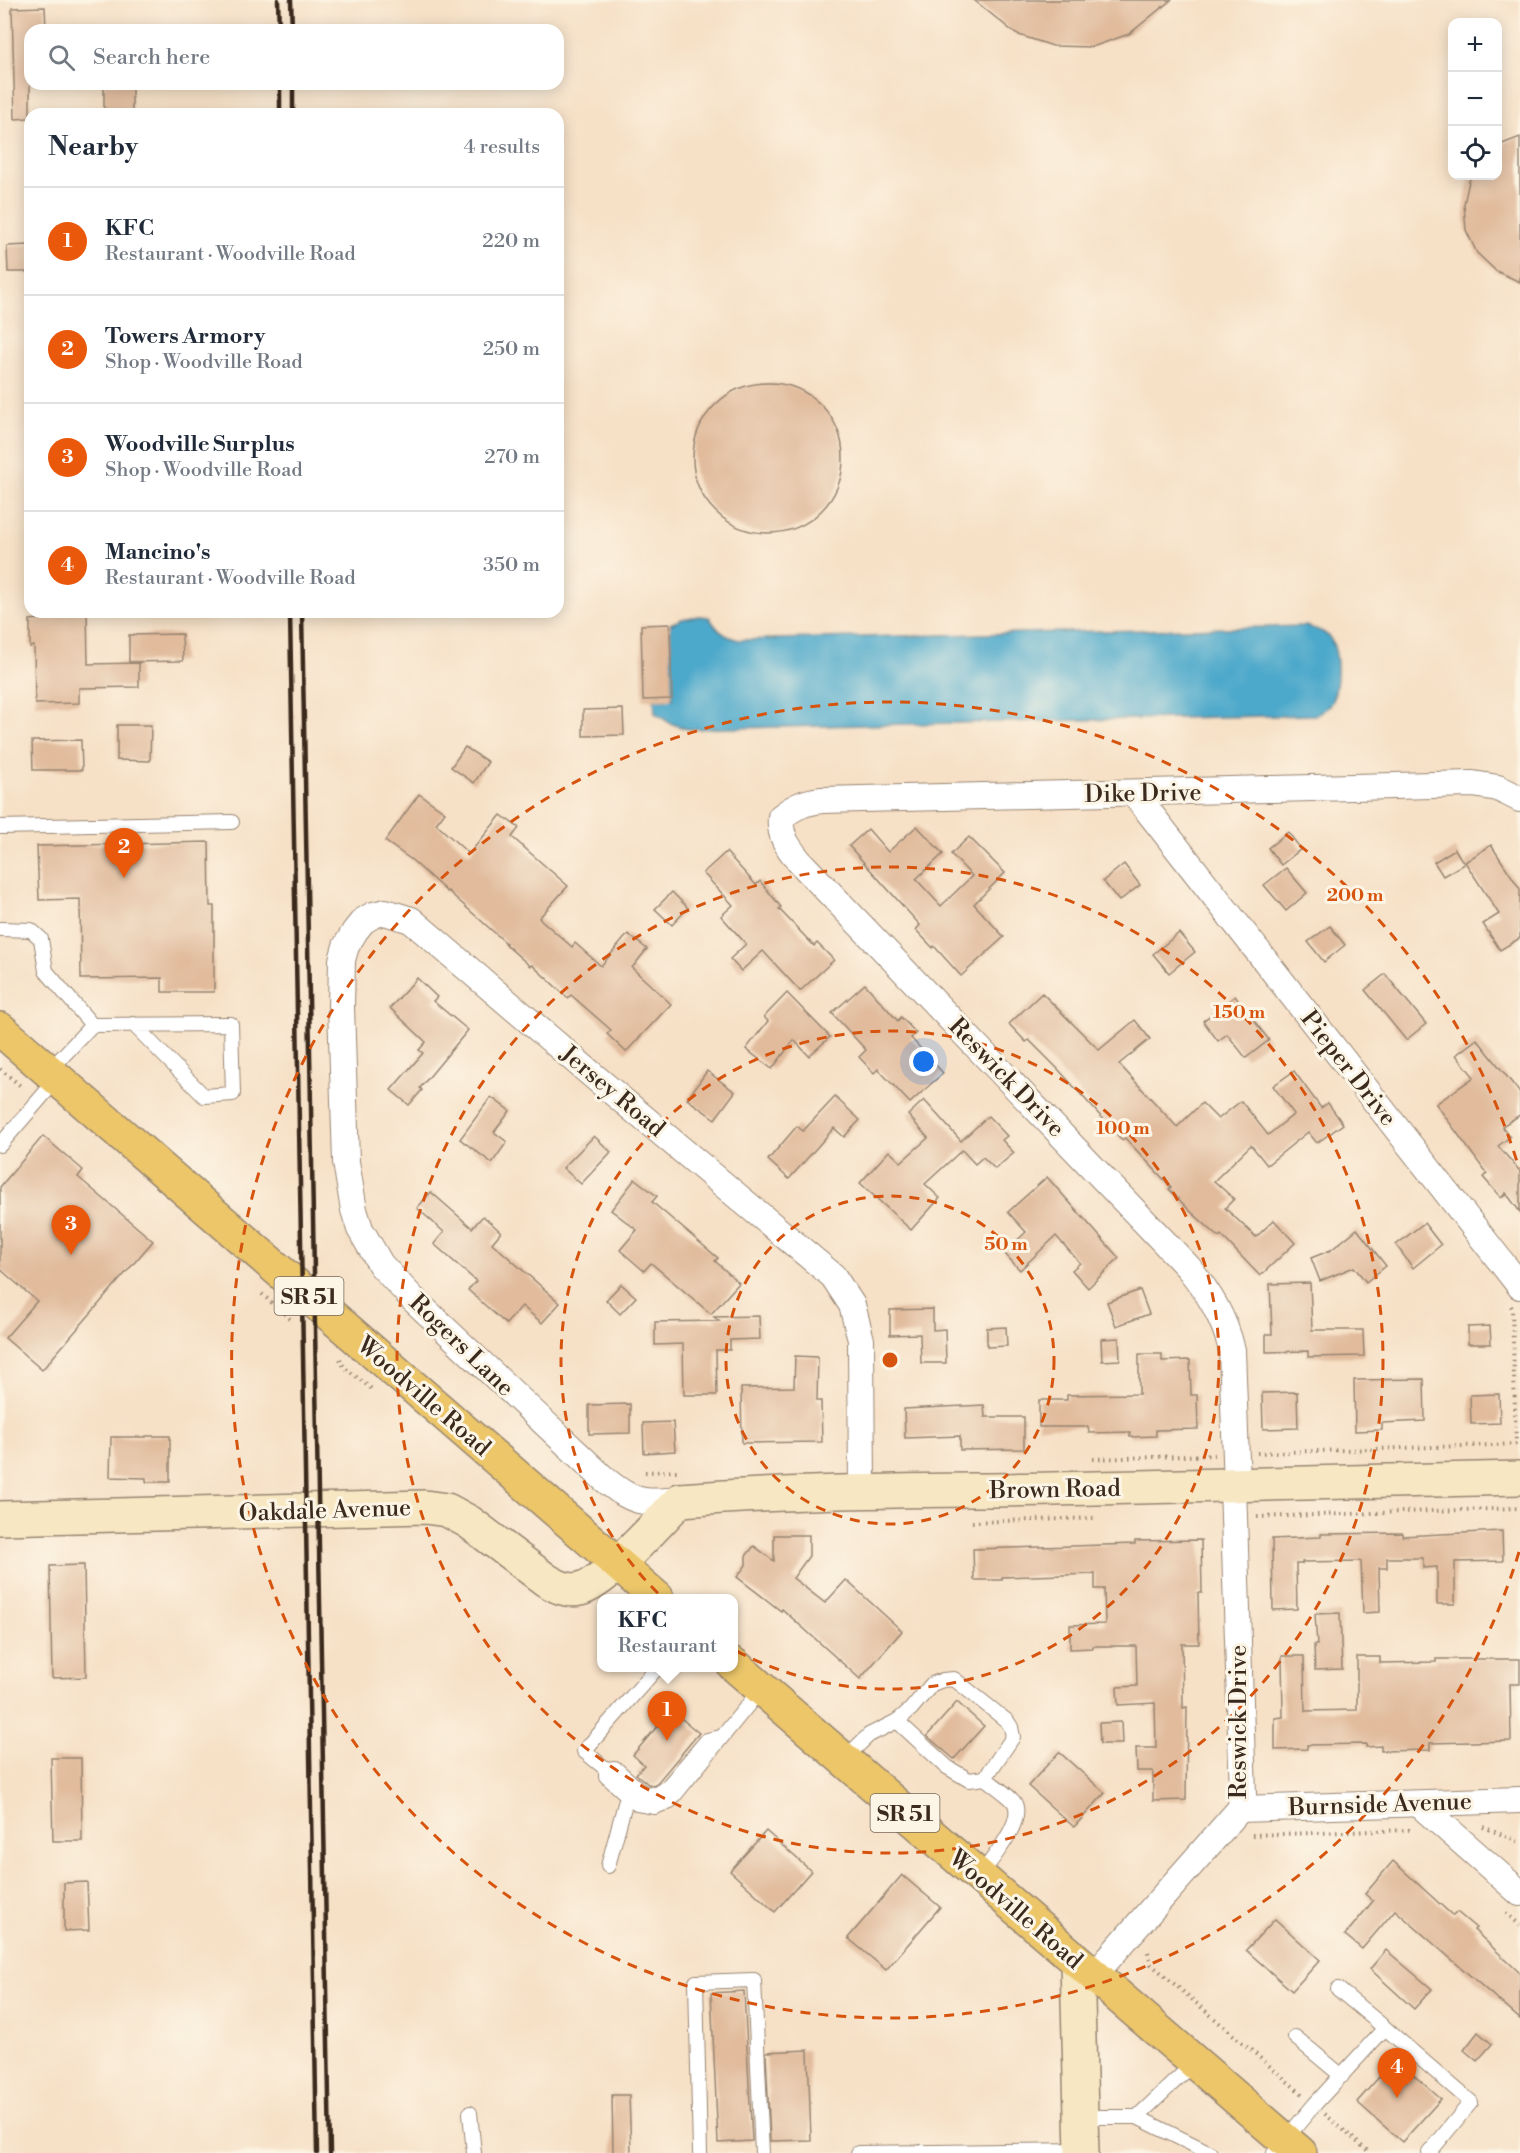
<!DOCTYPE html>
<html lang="en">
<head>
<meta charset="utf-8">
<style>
  :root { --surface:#fff; --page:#f6f6f7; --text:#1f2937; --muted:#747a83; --line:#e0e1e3; --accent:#ea580c }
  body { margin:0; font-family:"Libre Bodoni",serif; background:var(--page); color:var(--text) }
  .controls { position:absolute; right:18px; top:18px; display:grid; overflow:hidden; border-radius:12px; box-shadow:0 3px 15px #0003 }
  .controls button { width:54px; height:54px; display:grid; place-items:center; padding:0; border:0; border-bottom:2px solid var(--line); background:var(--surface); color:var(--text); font:30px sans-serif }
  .you { position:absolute; left:924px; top:1062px; width:21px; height:21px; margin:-15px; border:4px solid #fff; border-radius:50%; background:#1a73e8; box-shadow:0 0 0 9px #1a73e833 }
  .badge { display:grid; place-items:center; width:39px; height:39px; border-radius:50%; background:var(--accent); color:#fff; font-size:20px; font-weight:700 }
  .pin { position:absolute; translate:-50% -50px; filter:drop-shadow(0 2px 3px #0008) }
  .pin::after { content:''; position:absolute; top:32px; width:21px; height:18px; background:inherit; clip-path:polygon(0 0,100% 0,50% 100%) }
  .popup { position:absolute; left:597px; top:1594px; width:141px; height:78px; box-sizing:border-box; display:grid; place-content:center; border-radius:12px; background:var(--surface); filter:drop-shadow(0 2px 4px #0005); font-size:20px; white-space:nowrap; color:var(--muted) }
  .popup b { font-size:22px; color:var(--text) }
  .popup::after { content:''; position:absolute; left:50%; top:100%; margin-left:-12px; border:12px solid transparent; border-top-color:var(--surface) }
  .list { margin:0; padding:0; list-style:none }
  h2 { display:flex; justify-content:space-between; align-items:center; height:78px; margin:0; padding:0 24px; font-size:26px }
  h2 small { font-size:20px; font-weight:400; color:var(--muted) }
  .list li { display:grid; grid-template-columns:39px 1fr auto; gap:18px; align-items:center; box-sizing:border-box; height:108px; padding:0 24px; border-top:2px solid var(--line) }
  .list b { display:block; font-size:22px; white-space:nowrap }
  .list p { margin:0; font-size:20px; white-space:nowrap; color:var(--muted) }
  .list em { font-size:20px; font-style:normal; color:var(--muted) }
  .icon { flex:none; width:33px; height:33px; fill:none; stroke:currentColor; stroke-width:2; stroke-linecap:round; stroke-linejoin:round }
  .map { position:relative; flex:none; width:1520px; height:2153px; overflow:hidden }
  .search { position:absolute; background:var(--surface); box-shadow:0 3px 15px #0003; left:24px; top:24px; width:540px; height:66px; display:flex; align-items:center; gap:15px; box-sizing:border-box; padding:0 21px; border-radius:18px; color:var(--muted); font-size:22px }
  .panel { position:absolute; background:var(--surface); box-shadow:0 3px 15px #0003; left:24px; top:108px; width:540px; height:510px; border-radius:18px }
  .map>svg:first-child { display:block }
</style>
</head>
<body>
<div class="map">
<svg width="1520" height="2153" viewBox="0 0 1520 2153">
  <rect width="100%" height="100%" fill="#fcf5e5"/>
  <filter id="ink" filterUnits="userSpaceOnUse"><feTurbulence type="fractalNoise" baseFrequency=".0167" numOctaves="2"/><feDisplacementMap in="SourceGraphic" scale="12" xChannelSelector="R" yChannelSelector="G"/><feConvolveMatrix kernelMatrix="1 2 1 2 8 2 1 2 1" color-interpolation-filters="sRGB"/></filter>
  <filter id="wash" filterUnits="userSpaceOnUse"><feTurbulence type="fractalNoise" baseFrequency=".008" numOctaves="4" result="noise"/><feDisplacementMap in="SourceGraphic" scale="24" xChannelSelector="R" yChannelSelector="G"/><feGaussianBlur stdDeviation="1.35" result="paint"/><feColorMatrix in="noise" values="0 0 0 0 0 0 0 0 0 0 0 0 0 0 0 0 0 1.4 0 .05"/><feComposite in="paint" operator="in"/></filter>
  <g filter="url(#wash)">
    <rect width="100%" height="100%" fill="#f6e0c6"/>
    <!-- water -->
    <path fill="#4da9cb" stroke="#446a74" stroke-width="1.5" d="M699,616L709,617C717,630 723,636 739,640L1306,626C1315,629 1326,631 1331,640C1339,653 1339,686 1332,700C1329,708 1321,712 1315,715L687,729L670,723L655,713L654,700L672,699L670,624L682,619Z"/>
    <g id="blocks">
      <!-- building -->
      <g fill="#e1bb9c">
        <path d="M974,0H1171L1129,34L1092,47L1053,46L1016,34Z"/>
        <path d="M45,7L46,30H30V118L15,119L12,8Z"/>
        <rect x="104" y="84" width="28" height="30"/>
        <path d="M1520,137V282L1496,271L1477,253L1466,230L1464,204L1469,181L1472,176H1497V146Z"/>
        <path d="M30,245V272H8L7,246Z"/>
        <circle cx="768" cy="458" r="75"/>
        <path d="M40,612H87L88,664L139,663V687L79,688V703L35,704L34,646L30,647V620L40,619Z"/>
        <path d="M670,624L672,699L643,700L641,625Z"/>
        <path d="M182,634L183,661L129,662V635Z"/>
        <path d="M623,709L624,735L583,736V710Z"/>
        <path d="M117,725H151L150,761L117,760Z"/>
        <path d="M81,740L82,770H33L32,741Z"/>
        <path d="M465,747L488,762L474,783L451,767Z"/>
        <path d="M419,794L445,812L436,824L469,854L501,815L519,828L512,837L568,886L539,918L572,947L575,943L601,966L628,934L647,949L632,968L671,1004L626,1052L607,1034L611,1030L571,995L568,998L532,965L530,966L505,944L506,943L448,891L447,892L413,861L385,841Z"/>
        <path d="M917,826L943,854L916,879L941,906L972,876L951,854L969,837L1005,873L974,904L1004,937L961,976L934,946L933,948L916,930L920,925L849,846L868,829L888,852Z"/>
        <path d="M1288,832L1301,849L1281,865L1268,848Z"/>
        <path d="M209,842L210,906H214V992H162V978L81,979L80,899L39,900L37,846Z"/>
        <path d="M1491,845L1520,889V938L1500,950L1483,924L1499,914L1465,862Z"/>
        <path d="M1455,849L1464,864L1443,876L1434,862Z"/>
        <path d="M726,852L756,885L760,881L781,907L779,909L814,946L817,943L834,960L800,991L763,951L741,971L730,959L746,944L721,916L733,905L703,873Z"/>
        <path d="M1124,864L1140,885L1119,901L1103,881Z"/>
        <path d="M1286,868L1307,893L1286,911L1264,885Z"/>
        <path d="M672,892L688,908L672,925L655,909Z"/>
        <path d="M1330,926L1345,945L1324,962L1308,942Z"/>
        <path d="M1179,933L1195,952L1169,973L1153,954Z"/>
        <path d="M1385,974L1426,1024L1406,1040L1365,990Z"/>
        <path d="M417,978L437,997L433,1001L468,1030L420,1088L422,1090L409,1105L391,1090L423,1053L419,1050L426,1042L390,1008Z"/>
        <path d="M865,984L898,1021L901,1017L916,1033L911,1038L943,1073L910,1103L878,1069L874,1073L859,1057L866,1050L832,1013Z"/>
        <path d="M787,993L830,1037L809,1056L794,1040L772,1069L746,1049L768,1021L764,1017Z"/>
        <path d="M1042,993L1099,1050L1135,1020L1150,1039L1119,1064L1177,1127L1202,1103L1218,1119L1241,1101L1268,1135L1294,1114L1273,1086L1294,1071L1321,1108L1328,1103L1343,1124L1317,1143L1308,1132L1267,1165L1251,1145L1214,1181L1234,1199L1225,1208L1256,1237L1274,1220L1295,1243L1260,1276L1221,1235L1219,1237L1189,1210L1169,1189L1171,1187L1125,1138L1122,1140L1058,1069L1029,1040L1026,1042L1009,1024Z"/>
        <path d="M1235,996L1269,1040L1246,1058L1227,1034L1218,1041L1203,1021Z"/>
        <path d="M1477,1039L1520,1093V1115L1502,1126L1510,1137L1498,1146L1520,1171V1212L1506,1193L1501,1198L1483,1177L1487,1174L1436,1104L1474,1077L1456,1055Z"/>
        <path d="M707,1071L735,1092L715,1119L687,1099Z"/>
        <path d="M491,1097L510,1111L494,1132L507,1142L492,1163L460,1139Z"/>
        <path d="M835,1097L860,1120L844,1137L834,1128L789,1179L768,1160L797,1126L803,1131Z"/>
        <path d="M924,1100L961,1141L988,1116L1007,1136L1002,1140L1014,1153L995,1169L983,1157L975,1164L962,1150L925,1184L940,1198L911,1230L860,1183L889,1151L901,1162L928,1138L908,1115Z"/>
        <path d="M43,1136L83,1170L78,1177L153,1241L42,1370L5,1338L37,1301L0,1269V1187Z"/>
        <path d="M594,1136L611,1152L581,1184L563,1168Z"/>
        <path d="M1047,1177L1119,1258L1088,1288L1072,1270L1080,1263L1056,1236L1020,1270L1004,1253L1026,1232L1008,1212Z"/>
        <path d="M635,1179L657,1196L652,1202L718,1258L715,1261L739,1283L711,1314L651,1263L644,1271L620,1250L637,1230L611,1210Z"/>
        <path d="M431,1192L472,1228L483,1216L501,1232L492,1243L560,1303L542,1323L522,1306L506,1324L468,1290L476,1281L434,1244L444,1232L417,1208Z"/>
        <path d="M1424,1223L1441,1245L1413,1268L1396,1245Z"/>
        <path d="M1357,1229L1386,1266L1366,1282L1354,1267L1320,1281L1311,1258L1331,1250Z"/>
        <path d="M1310,1283L1312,1330H1363L1364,1356L1308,1357V1351L1266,1352V1334H1272L1270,1284Z"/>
        <path d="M621,1284L636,1297L620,1314L606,1300Z"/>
        <path d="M1140,1290L1149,1314L1116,1326L1107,1302Z"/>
        <path d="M933,1309V1330L945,1329L946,1363H921L920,1334L890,1335V1310Z"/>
        <path d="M759,1316L760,1339L730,1340V1350H716L717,1395H684L683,1344L655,1345V1322L719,1321L714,1317Z"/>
        <path d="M1490,1326L1491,1344H1468V1327Z"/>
        <path d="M1006,1327L1007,1346L987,1347V1328Z"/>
        <path d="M1119,1338L1120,1360L1102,1361L1101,1339Z"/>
        <path d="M1139,1354H1162V1361L1190,1360L1191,1395H1197L1198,1429L1156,1430V1436L1130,1437V1432L1089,1433L1088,1427H1039V1400H1067V1395L1139,1394Z"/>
        <path d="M795,1356L818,1357L817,1401H821L822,1442L742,1443L741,1388L794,1387Z"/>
        <path d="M1424,1379L1425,1421L1382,1423V1430L1355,1431L1354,1380Z"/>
        <path d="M1297,1392L1298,1428L1263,1429L1262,1393Z"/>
        <path d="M1499,1394L1500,1423L1471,1424L1470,1395Z"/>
        <path d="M630,1404V1433L589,1434V1405Z"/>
        <path d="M984,1405L985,1417H1024V1449L960,1450V1436L905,1438L904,1409Z"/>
        <path d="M673,1422L675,1451L644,1453L643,1423Z"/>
        <path d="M146,1436H170V1482H146V1478L110,1477L111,1437H146Z"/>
        <path d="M1502,1531L1503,1561L1455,1562V1604H1437V1567L1423,1568V1558H1387V1568H1379L1380,1612L1363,1613L1361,1561L1302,1562V1564H1296L1297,1609L1273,1610L1272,1539L1321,1537V1534L1402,1533V1536Z"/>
        <path d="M774,1535H809V1556L793,1578L825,1603L846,1580L902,1631L860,1679L782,1609L781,1611L737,1577L746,1565V1556L754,1546L774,1561Z"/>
        <path d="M1201,1540L1202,1593H1198L1199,1644H1182L1183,1708L1187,1707L1186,1800L1153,1801V1771H1137L1136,1748H1156L1155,1703L1118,1705L1117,1687L1137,1686L1136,1646H1093V1648L1070,1649V1625L1105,1624L1104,1589H1095V1574L1002,1577V1580H974L973,1549L1135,1544V1541Z"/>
        <path d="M84,1565L86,1677L52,1678L50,1566Z"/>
        <path d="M1340,1613L1342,1669L1315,1670L1314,1645H1317L1315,1614Z"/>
        <path d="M1282,1656H1304L1305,1711L1357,1710V1657H1380V1663L1436,1662V1659H1520V1684H1510L1511,1741L1430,1743V1750L1381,1751V1746L1366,1747V1744L1307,1745V1749L1275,1750V1718L1283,1717Z"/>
        <path d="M957,1702L984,1726L954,1759L927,1736Z"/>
        <path d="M671,1710L699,1733L657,1783L653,1785L648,1784L636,1774L644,1765L633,1755Z"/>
        <path d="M1121,1722L1122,1744H1100L1099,1723Z"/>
        <path d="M1059,1752L1105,1793L1074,1827L1028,1786Z"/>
        <path d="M51,1758H81L82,1841H53Z"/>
        <path d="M766,1831L811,1871L775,1912L730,1871Z"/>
        <path d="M1393,1861L1453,1916L1457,1912L1476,1928L1474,1930L1520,1973V2019L1395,1910L1362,1949L1345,1935L1373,1901L1365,1894Z"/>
        <path d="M902,1875L940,1907L886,1970L848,1938Z"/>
        <path d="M87,1882L89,1930L64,1931V1883Z"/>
        <path d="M1275,1919L1320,1960L1292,1991L1246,1950Z"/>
        <path d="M1386,1950L1432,1989L1414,2009L1370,1969Z"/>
        <path d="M744,1991L752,2141L718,2143L711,1993Z"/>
        <path d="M1478,2032L1492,2044L1477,2061L1464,2050Z"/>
        <path d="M808,2050L811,2140L770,2141L766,2052Z"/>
        <path d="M1395,2059L1441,2099L1402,2142L1357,2102Z"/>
        <path d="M612,2095H629L631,2153H613Z"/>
      </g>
    </g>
  </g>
  <g filter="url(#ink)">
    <use href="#blocks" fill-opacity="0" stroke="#988572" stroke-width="1.5"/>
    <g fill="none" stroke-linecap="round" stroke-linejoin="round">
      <defs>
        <g id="lane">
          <path d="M0,827L232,822"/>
          <path d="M0,929L31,930L41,939L46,971L92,1025L49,1071"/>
          <path d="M92,1025L231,1024L233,1094L204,1096L133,1024"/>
          <path d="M0,1145L57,1079"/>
          <path d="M657,1668L584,1751L606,1769L615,1768L642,1792L655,1795L668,1786L707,1740L721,1737"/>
          <path d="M897,1721L947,1767L969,1780L985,1778"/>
          <path d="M843,1760L869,1735L897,1721L911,1709L932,1684L943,1680L954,1679L1007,1721L1011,1727L1013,1737L985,1778C992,1784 1009,1795 1014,1802C1026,1821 990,1861 979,1877"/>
          <path d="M606,1769V1776L637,1804L655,1807L670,1801L761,1689"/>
          <path d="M608,1866L627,1796"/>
          <path d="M1338,1989L1385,2028"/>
          <path d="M1295,2037L1342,2076"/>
          <path d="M1194,2063L1137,2117L1210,2153"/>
          <path d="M470,2113L474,2153"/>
          <path d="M1081,2117H1137"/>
          <path d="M700,2153L696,1982L754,1980L762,2153"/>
          <path d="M858,2153L1082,2150"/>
          <path d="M1274,2153L1314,2105L1385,2028L1471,2102L1429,2153"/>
        </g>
        <g id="street">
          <path d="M1134,793L1520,1286"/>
          <path d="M1237,1486L1232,1350C1224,1317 1209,1293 1188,1267L799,861C788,847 779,836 781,817C795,806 805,802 822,800L1473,784L1498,788L1520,799"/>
          <path d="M680,1500C642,1504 633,1503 603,1478L413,1299L381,1265L360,1229L354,1210L346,1162L341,1007L342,960L346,946L355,931L363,921L373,915L385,912L411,920L597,1079L833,1276L852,1305L861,1340L862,1492"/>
          <path d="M1419,1804L1520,1893"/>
          <path d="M1240,1809L1520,1800"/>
          <path d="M1093,1976L1240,1809L1243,1795L1233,1486"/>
        </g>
        <g id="secondary">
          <path d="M0,1518L425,1507L447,1510L469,1522L546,1580C556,1586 567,1592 580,1589C606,1583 659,1521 680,1500C803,1490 928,1491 1052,1489C1208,1486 1364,1483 1520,1478"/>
          <path d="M1077,1962L1082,2153"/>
        </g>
        <g id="primary">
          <path d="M0,1029L657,1598"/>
          <path d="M733,1664L1300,2153"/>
        </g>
      </defs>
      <!-- lane casing -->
      <use href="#lane" stroke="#988572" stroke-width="16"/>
      <!-- street casing -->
      <use href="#street" stroke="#988572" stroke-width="28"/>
      <!-- secondary casing -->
      <use href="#secondary" stroke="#988572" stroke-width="36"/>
      <!-- primary casing -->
      <use href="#primary" stroke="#988572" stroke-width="36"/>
      <!-- path -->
      <g stroke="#988572" stroke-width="4" stroke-dasharray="1.5 4.5" stroke-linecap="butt">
        <path d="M0,1069L22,1087"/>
        <path d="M262,1294L292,1321"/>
        <path d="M1511,1306L1512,1308L1516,1444"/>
        <path d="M340,1359L344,1367L373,1390"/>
        <path d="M1257,1453L1520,1444"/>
        <path d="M1093,1459L1214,1455"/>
        <path d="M645,1472L677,1471"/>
        <path d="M1257,1517L1520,1508"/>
        <path d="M972,1522L1094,1518"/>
        <path d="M1483,1827L1520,1842"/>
        <path d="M1252,1835L1409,1830L1412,1832"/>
        <path d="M1506,1913L1520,1925"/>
        <path d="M1148,1952L1151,1964L1302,2094"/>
        <path d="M1325,2114L1370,2153"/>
      </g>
      <!-- lane -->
      <use href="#lane" stroke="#fff" stroke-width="14"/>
      <!-- street -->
      <use href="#street" stroke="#fff" stroke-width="26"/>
      <!-- secondary -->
      <use href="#secondary" stroke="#f7e8c3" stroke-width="33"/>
      <!-- primary -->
      <use href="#primary" stroke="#ecc669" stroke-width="33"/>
      <!-- rail -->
      <g stroke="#3b2a1e" stroke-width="4.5">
        <path d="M278,0L279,30"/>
        <path d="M291,0L292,30"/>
        <path d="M280,84V114"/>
        <path d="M293,84V114"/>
        <path d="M290,612L317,2153"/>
        <path d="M302,612L330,2153"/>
      </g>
    </g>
  </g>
  <!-- distance rings -->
  <g fill="none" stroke="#d7540e" stroke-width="3" stroke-dasharray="10 8">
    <circle cx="890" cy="1360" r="164"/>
    <circle cx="890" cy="1360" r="329"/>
    <circle cx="890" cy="1360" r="493"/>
    <path d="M1519 1552A658 658 0 1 1 1519 1168"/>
  </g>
  <g text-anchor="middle" stroke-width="6" stroke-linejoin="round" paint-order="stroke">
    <!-- shield labels -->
    <g fill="#fcf5e5" stroke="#75675a" stroke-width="1.5">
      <rect x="274.5" y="1277" width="69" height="38" rx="4.5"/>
      <rect x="870.5" y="1794" width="69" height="38" rx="4.5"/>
    </g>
    <g font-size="22" font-weight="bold" fill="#3b2a1e">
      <text x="309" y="1304">SR 51</text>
      <text x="905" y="1821">SR 51</text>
    </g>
    <!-- street labels -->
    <g font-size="24" fill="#3b2a1e" stroke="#fcf5e5">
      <text transform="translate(1143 793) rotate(-1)" y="8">Dike Drive</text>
      <text transform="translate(1349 1068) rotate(52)" y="8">Pieper Drive</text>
      <text transform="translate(1007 1077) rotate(46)" y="8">Reswick Drive</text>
      <text transform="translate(613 1091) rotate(40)" y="8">Jersey Road</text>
      <text transform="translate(462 1345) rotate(44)" y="8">Rogers Lane</text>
      <text transform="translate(424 1396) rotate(41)" y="8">Woodville Road</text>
      <text transform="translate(1055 1489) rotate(-1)" y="8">Brown Road</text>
      <text transform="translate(325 1510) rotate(-2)" y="8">Oakdale Avenue</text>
      <text transform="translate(1238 1722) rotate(-90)" y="8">Reswick Drive</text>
      <text transform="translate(1380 1804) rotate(-2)" y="8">Burnside Avenue</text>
      <text transform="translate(1016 1909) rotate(41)" y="8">Woodville Road</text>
    </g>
  </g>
  <circle cx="890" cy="1360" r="9" fill="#d7540e" stroke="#fcf5e5" stroke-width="3"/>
  <g font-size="18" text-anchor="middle" font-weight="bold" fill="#d7540e" stroke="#fcf5e5" stroke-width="6" stroke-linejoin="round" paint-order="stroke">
    <text x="1355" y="901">200 m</text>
    <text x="1239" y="1018">150 m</text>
    <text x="1123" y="1134">100 m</text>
    <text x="1006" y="1250">50 m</text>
  </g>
</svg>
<div class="controls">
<button>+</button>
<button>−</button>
<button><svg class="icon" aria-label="locate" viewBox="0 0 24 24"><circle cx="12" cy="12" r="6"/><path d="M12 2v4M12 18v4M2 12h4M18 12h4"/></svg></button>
</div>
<div class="you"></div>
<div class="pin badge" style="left:667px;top:1741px">1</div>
<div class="popup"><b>KFC</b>Restaurant</div>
<div class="pin badge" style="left:124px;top:878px">2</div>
<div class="pin badge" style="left:71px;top:1255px">3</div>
<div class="pin badge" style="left:1397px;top:2098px">4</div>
<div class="search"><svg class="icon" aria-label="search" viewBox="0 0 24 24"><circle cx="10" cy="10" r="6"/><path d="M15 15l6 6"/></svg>Search here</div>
<section class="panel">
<h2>Nearby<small>4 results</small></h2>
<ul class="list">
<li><span class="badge">1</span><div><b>KFC</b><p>Restaurant · Woodville Road</p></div><em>220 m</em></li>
<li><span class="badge">2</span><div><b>Towers Armory</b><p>Shop · Woodville Road</p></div><em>250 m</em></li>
<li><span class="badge">3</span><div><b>Woodville Surplus</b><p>Shop · Woodville Road</p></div><em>270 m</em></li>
<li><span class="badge">4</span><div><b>Mancino's</b><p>Restaurant · Woodville Road</p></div><em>350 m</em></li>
</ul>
</section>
</div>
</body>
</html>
